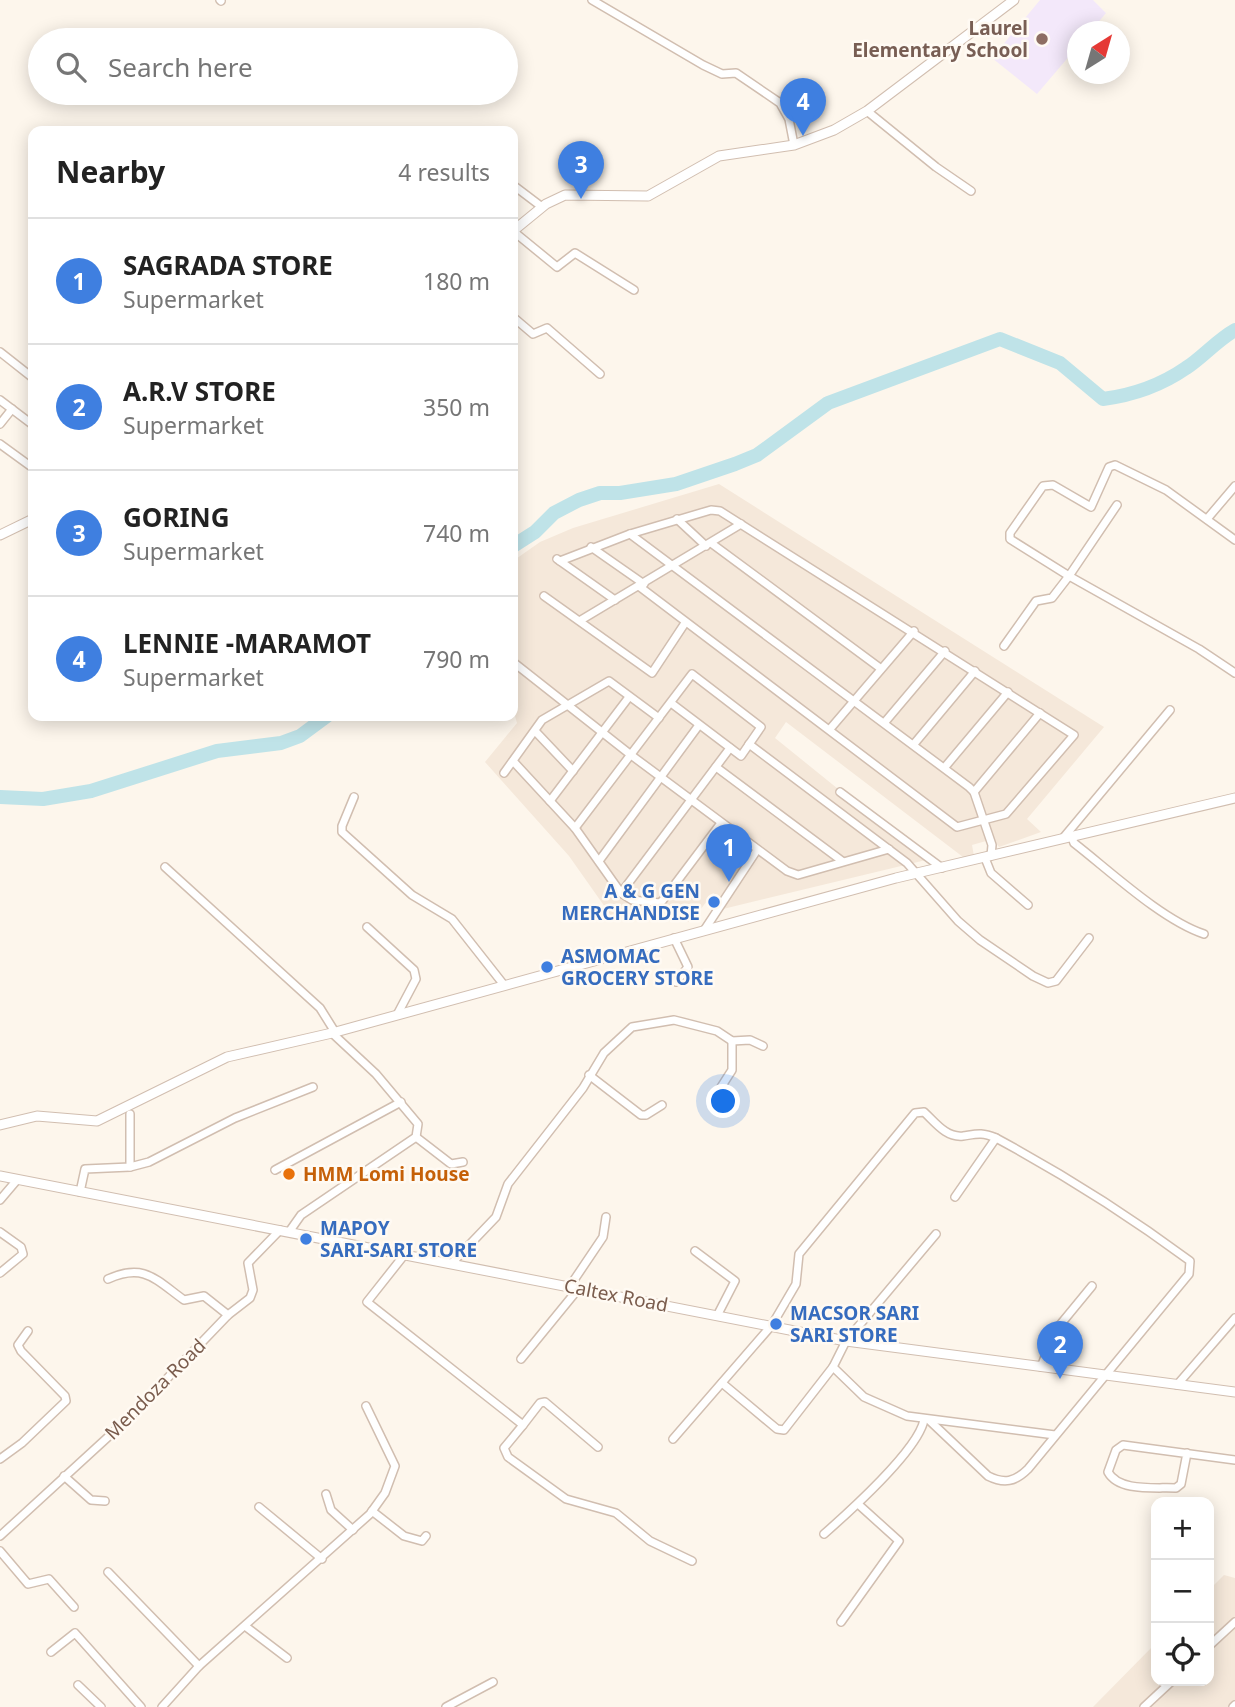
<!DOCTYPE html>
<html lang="en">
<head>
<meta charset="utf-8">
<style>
  :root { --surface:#fff; --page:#f6f6f6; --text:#222; --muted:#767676; --line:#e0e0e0; --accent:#2563eb }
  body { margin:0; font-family:"Noto Sans",sans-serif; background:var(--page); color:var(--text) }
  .controls { position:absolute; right:21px; bottom:21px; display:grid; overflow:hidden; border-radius:14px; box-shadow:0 4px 18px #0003 }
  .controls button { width:63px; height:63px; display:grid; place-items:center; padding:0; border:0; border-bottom:2px solid var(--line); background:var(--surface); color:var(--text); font:35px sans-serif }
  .compass { position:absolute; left:1067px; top:21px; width:63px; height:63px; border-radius:50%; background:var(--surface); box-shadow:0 4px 18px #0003; rotate:37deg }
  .you { position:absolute; left:724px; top:1102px; width:24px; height:24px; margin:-18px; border:5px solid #fff; border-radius:50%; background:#1a73e8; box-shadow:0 0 0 10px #1a73e833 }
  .badge { display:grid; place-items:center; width:46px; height:46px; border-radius:50%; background:var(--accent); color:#fff; font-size:23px; font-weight:700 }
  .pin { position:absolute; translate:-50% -58px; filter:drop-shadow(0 2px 4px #0008) }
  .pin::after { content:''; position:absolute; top:37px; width:24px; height:21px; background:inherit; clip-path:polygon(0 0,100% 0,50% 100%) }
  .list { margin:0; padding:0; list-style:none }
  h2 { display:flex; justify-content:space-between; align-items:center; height:91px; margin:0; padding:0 28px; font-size:30px }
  h2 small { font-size:23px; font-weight:400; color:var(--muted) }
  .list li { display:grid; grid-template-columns:46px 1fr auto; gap:21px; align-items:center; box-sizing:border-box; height:126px; padding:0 28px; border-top:2px solid var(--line) }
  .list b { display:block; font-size:26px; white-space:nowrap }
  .list p { margin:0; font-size:23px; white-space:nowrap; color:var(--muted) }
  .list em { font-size:23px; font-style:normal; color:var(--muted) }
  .icon { flex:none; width:38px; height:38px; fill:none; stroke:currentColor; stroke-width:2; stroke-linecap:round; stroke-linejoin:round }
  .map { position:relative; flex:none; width:1235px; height:1707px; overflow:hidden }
  .search { position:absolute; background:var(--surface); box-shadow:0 4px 18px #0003; left:28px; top:28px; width:490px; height:77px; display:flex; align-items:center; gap:18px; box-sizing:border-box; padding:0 24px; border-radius:38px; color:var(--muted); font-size:26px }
  .panel { position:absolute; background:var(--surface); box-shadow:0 4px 18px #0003; left:28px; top:126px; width:490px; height:595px; border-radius:14px }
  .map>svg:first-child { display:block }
</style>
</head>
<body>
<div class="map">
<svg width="1235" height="1707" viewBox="0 0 1235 1707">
  <rect width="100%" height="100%" fill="#fdf6ec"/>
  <!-- residential -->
  <g fill="#f5e8da">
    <path d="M719,484L1104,727L1027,819L1041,832L999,847L993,839L972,845L974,856L963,857L786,722L775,738L926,860L723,909L727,903L713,893L691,922L612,917L569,856L485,762L517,723L513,709V561L540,542L573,528Z"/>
    <path d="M1224,1575L1235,1578V1707H1093L1156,1643V1681H1209V1590Z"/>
  </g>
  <!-- education -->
  <path fill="#f3e8fa" d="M1040,0H1093L1106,13L1091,31L1078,32L1077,47L1037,94L992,58Z"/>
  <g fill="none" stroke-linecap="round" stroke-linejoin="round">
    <!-- river -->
    <g stroke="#bfe3e8" stroke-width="14">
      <path d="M513,546L535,532L554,513L579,500L600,493H620L676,484L735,464L757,455L828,403L1000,339L1060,363L1103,399C1134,395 1160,386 1186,368C1203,357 1217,340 1235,330"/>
      <path d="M0,797L43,799L91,791L217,751L281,743L300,736L327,716"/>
    </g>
    <defs>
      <g id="minor">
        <path d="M220,0L221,1"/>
        <path d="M592,0L703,65L722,74L736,73L780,103L789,119L794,145"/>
        <path d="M867,111L936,167L971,191"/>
        <path d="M513,185L542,207"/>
        <path d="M513,231L557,267L575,253L634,290"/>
        <path d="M513,317L533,334L547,328L600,374"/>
        <path d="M0,352L33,378"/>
        <path d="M0,400L33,425"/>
        <path d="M0,424L12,409"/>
        <path d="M0,444L33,468"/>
        <path d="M1117,505L1069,576L1199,649L1235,673"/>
        <path d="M677,519L706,546"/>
        <path d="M1207,519L1235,486"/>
        <path d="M630,534L969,787L974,792L992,845L991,856"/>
        <path d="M711,543L880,668"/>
        <path d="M591,547L644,584"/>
        <path d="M557,559L615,600"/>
        <path d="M560,561L630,534L711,510L720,511L1074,735L1006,814L957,827L640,587"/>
        <path d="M544,596L652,673L685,623"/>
        <path d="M581,620L741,524"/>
        <path d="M1004,646L1036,601L1052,598L1069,576L1010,539V533L1043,486L1053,485L1091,507L1109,467L1115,465L1166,490L1235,540"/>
        <path d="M513,662L631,755L787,871L798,875L889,849"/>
        <path d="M885,722L945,651"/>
        <path d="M830,729L914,631"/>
        <path d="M536,732L573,771"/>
        <path d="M749,744L907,863L958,921L980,940L1033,976L1048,983L1056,981L1089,938"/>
        <path d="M914,744L975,671"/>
        <path d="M513,761L575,828L621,893L632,900L660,903L663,900L721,823"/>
        <path d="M716,767L842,861"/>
        <path d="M945,767L1008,692"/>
        <path d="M504,773L542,720L609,681L659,718"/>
        <path d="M840,792L942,868"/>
        <path d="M974,792L1040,713"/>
        <path d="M354,797L342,826V832L412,895L452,919L504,985"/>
        <path d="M550,801L629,697"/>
        <path d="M575,828L692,674L761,727L741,756L671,703"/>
        <path d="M1071,835L1074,843C1110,871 1162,920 1204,934"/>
        <path d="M1064,837L1170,710"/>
        <path d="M985,858L991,873L1028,905"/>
        <path d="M599,861L699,725"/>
        <path d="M165,867L320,1008L335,1032"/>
        <path d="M621,893L730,748"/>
        <path d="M367,927L414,970L416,979L398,1013"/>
        <path d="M705,929L757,850"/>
        <path d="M674,938L688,967L676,982"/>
        <path d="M589,1075L641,1115H646L662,1105"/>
        <path d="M716,1095L732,1070V1041"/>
        <path d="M130,1114V1167"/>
        <path d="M416,1137L451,1164L463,1162"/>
        <path d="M275,1170L401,1102"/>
        <path d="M80,1192L85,1169L130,1167L149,1162L235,1118L313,1087"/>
        <path d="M0,1200L17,1180"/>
        <path d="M0,1232L21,1247L23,1254L0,1273"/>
        <path d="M289,1232L301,1215L416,1137L418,1124L376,1074L332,1033"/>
        <path d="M695,1251L735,1281L718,1314"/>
        <path d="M405,1254L367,1302L523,1425L504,1448L508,1457L566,1499L616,1513L650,1541L692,1561"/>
        <path d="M452,1263L496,1217L508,1184L583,1088L604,1053L632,1027L674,1020L717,1031L732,1041L750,1040L763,1046"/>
        <path d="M108,1279C144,1263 155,1279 184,1300L204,1296L228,1315"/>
        <path d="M570,1286L603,1237L606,1217"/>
        <path d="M521,1359L579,1288"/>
        <path d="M833,1367L864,1397L907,1416L1055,1435"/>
        <path d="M1041,1367L1055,1331L1092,1286"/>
        <path d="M722,1383L777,1429L784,1430L833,1367L846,1341L936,1234"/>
        <path d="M1177,1385L1235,1318"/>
        <path d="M930,1421L988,1476C1004,1484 1015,1482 1028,1469L1189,1274L1190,1261C1128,1215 1063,1174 996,1138L955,1197"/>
        <path d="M523,1425L540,1403L545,1402L598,1447"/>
        <path d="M673,1439L772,1325L796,1284L799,1254L915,1113L924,1112C935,1122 946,1138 963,1136C977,1134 981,1132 996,1138"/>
        <path d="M1187,1453L1181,1484L1176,1488C1155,1487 1119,1492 1108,1472L1116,1450L1123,1445L1235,1460"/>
        <path d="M0,1459L22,1443L66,1401L65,1396L21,1351L18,1345L28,1331"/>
        <path d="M64,1476L91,1500L105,1501"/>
        <path d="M326,1494L331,1510L353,1530"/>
        <path d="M259,1507L322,1559"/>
        <path d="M372,1511L404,1536L422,1541L426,1536"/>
        <path d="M824,1534C849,1512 918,1450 924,1420"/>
        <path d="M0,1536L132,1415L228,1315L250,1298L253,1290L248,1263L280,1230"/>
        <path d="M0,1551L28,1584L49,1579L74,1607"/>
        <path d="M108,1572L199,1666"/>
        <path d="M841,1622L899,1541L858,1504"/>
        <path d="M245,1626L287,1658"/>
        <path d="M1209,1646L1235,1622"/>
        <path d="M51,1652L75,1633L141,1707"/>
        <path d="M78,1685L101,1707"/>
        <path d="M162,1707L199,1666L370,1514L385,1493L395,1466L366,1406"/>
        <path d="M446,1707L493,1682"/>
        <path d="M1144,1707L1172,1681"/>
        <path d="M1233,1707L1235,1705"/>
      </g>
      <g id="tertiary">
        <path d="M513,231L546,204L565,195L648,196L719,156L794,145L834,130L867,111L1014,0"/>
        <path d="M0,535L33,519"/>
        <path d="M0,1125L37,1116L97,1121L227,1057L332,1033L896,878L1235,798"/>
        <path d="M0,1176L846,1341L1235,1392"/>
      </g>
    </defs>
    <!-- minor casing -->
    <use href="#minor" stroke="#d1beb0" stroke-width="10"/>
    <!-- tertiary casing -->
    <use href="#tertiary" stroke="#d1beb0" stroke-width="11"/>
    <!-- minor -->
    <use href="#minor" stroke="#fff" stroke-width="7"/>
    <!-- tertiary -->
    <use href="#tertiary" stroke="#fff" stroke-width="9"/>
  </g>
  <!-- markers -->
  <circle fill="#8d6e63" stroke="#fffaf3" stroke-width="2.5" cx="1042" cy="39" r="7"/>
  <g fill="#3f7fe0" stroke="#fffaf3" stroke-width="2.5">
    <circle cx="714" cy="902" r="7"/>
    <circle cx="547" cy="967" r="7"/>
    <circle cx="306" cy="1239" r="7"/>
    <circle cx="776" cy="1324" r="7"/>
  </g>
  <circle fill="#e8710a" stroke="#fffaf3" stroke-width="2.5" cx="289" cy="1174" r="7"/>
  <g text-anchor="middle" stroke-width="5" stroke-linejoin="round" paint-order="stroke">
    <!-- education labels -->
    <g font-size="19" font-weight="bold" fill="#785e54" stroke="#fffaf3" text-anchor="end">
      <text x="1028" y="35">Laurel<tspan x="1028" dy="22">Elementary School</tspan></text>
    </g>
    <!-- shop labels -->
    <g font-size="19" font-weight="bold" fill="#366cbe" stroke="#fffaf3" text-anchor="start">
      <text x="700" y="898" text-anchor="end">A &amp; G GEN<tspan x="700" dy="22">MERCHANDISE</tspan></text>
      <text x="561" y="963">ASMOMAC<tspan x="561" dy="22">GROCERY STORE</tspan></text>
      <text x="320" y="1235">MAPOY<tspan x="320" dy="22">SARI-SARI STORE</tspan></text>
      <text x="790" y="1320">MACSOR SARI<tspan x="790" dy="22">SARI STORE</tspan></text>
    </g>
    <!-- food labels -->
    <g font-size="19" font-weight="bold" fill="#c56008" stroke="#fffaf3" text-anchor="start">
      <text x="303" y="1181">HMM Lomi House</text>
    </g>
    <!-- street labels -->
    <g font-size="19" fill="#7a5c4d" stroke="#fffaf3">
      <text transform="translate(616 1295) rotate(11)" y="7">Caltex Road</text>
      <text transform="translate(155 1389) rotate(-45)" y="7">Mendoza Road</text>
    </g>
  </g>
</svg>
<div class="controls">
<button>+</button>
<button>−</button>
<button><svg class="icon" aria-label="locate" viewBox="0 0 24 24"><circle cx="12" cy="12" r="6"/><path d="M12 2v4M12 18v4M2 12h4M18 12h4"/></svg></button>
</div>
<svg class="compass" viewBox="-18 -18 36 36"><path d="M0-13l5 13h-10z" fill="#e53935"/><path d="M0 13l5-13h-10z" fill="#767676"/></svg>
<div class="you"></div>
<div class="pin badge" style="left:729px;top:882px;background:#3f7fe0">1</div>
<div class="pin badge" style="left:1060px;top:1379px;background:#3f7fe0">2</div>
<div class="pin badge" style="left:581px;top:199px;background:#3f7fe0">3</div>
<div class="pin badge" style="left:803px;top:136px;background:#3f7fe0">4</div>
<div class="search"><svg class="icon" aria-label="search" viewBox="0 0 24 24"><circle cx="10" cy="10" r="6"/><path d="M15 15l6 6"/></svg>Search here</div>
<section class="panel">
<h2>Nearby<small>4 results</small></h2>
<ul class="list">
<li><span class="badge" style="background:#3f7fe0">1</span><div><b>SAGRADA STORE</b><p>Supermarket</p></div><em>180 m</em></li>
<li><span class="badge" style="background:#3f7fe0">2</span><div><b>A.R.V STORE</b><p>Supermarket</p></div><em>350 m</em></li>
<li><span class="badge" style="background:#3f7fe0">3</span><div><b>GORING</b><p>Supermarket</p></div><em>740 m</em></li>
<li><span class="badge" style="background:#3f7fe0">4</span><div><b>LENNIE -MARAMOT</b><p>Supermarket</p></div><em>790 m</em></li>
</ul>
</section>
</div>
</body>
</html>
